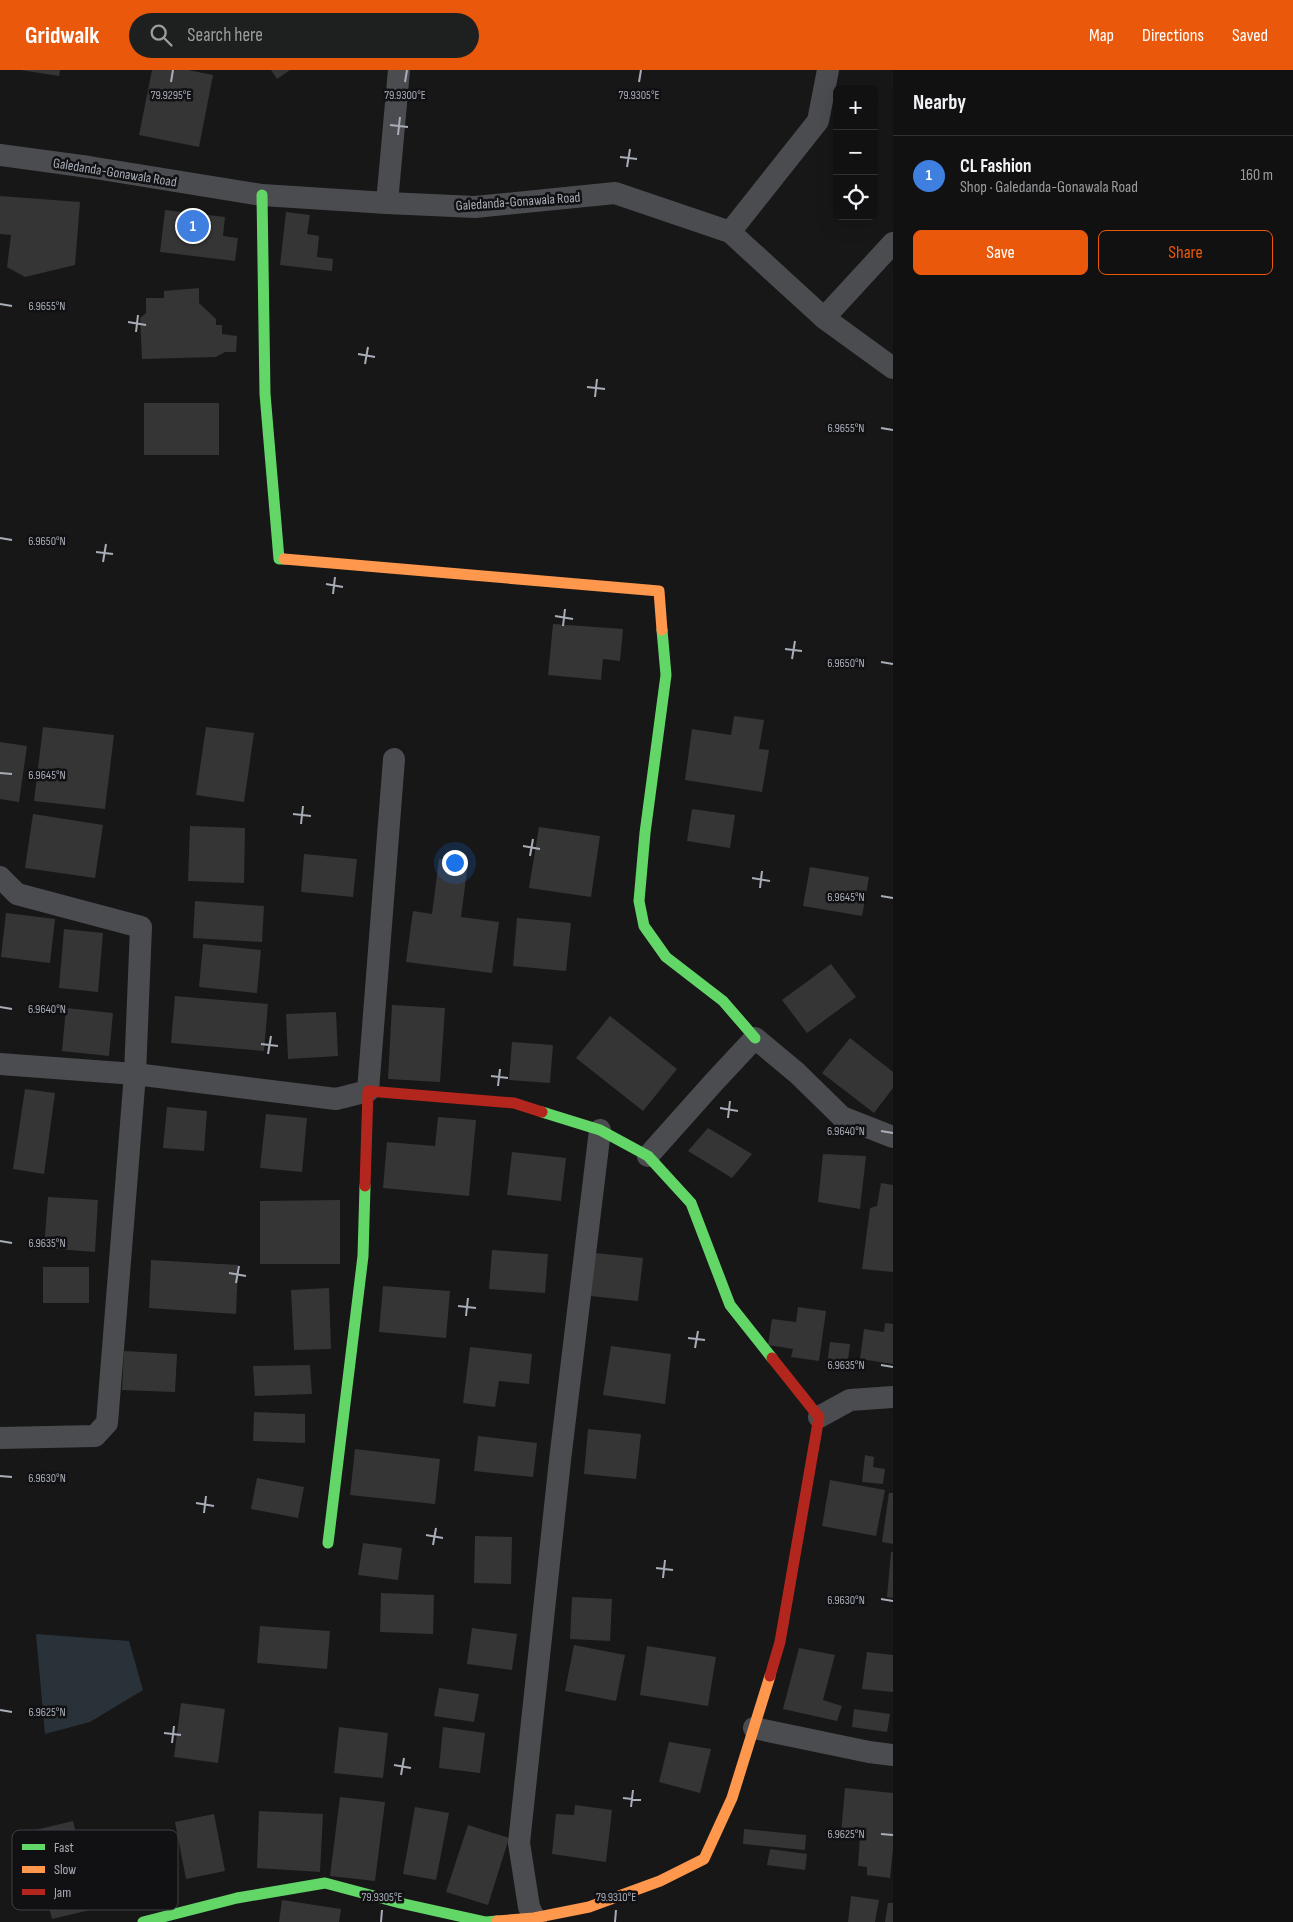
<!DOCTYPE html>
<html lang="en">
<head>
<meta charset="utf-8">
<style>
  :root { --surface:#111; --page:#1e1f1f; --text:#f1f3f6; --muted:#9c9d9f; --line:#303131; --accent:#ea580c }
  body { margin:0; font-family:"Sofia Sans Condensed",sans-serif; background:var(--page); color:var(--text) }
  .controls { position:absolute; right:15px; top:15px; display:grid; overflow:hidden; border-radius:8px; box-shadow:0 5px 20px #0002 }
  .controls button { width:45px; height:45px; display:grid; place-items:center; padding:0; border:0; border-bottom:1px solid var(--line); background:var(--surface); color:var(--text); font:25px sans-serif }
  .you { position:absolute; left:454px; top:792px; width:18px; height:18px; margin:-12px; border:4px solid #fff; border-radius:50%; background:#1a73e8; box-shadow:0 0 0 8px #1a73e833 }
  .badge { display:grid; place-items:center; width:32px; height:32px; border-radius:50%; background:var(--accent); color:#fff; font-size:16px; font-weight:700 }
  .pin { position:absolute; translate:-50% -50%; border:2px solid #fff; box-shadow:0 1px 5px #0006 }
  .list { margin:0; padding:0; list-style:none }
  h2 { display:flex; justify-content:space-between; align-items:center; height:65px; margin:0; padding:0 20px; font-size:21px }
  h2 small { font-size:16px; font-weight:400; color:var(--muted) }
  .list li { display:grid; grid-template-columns:32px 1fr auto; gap:15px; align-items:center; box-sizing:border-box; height:80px; padding:0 20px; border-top:1px solid var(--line) }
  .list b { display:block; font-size:19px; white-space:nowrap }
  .list p { margin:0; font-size:16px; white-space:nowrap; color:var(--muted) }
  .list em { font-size:16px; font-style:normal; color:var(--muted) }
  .actions { display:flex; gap:10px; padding:15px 20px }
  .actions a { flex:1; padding:11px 0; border:1px solid var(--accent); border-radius:8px; text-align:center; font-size:18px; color:var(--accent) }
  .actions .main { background:var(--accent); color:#fff }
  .icon { flex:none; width:28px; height:28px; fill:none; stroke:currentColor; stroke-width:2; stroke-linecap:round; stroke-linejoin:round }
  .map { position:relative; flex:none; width:893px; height:1852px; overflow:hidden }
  header { display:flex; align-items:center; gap:30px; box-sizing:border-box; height:70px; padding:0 25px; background:var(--accent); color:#fff }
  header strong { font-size:24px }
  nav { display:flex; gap:28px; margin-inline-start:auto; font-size:18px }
  .search { width:350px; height:45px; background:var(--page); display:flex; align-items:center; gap:12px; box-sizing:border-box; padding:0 18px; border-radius:28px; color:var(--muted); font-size:19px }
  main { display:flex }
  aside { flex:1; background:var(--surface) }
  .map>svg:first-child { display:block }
</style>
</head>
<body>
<header>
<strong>Gridwalk</strong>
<div class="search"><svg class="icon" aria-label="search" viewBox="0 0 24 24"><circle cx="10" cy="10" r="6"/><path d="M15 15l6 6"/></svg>Search here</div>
<nav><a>Map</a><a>Directions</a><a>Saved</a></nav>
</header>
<main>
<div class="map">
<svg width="893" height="1852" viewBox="0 0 893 1852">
  <rect width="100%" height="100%" fill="#171717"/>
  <!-- water -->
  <path fill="#2a3239" d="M36,1564L129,1571L143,1620L90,1652L45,1664Z"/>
  <!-- building -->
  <g fill="#353536">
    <path d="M20,0H60L59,6Z"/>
    <path d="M152,0H188L213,5L199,77L139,65Z"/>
    <path d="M271,0H290L277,9Z"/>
    <path d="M0,126L80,132L75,195L25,207L7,197L11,165L0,164Z"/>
    <path d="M165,140L225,147L223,166L238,168L235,191L160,182Z"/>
    <path d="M286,142L310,145L307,164L319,166L317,187L333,189L332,201L280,195Z"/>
    <path d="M199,218V233L216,249V255H222V264L237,266L236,282H225L216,287L142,289L140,248L146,243V228H164V221Z"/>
    <rect x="144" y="333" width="75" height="52"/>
    <path d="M553,554L623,559L620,591L603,589L601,610L548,605Z"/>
    <path d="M734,646L764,650L759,679L769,680L762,722L685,710L692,659L731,665Z"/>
    <path d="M43,657L114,665L105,739L34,731Z"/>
    <path d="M206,657L254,663L244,732L196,725Z"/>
    <path d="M0,672L27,676L19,732L0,729Z"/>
    <path d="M692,739L735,745L730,778L687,771Z"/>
    <path d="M33,744L103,755L95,808L25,798Z"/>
    <path d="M190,756L245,758L244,813L188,811Z"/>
    <path d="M539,757L600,766L591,827L529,818Z"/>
    <path d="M304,784L357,789L353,827L301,822Z"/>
    <path d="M439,789L468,793L461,847L499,852L492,903L406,892L413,841L432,844Z"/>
    <path d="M810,797L869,807L862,846L803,836Z"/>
    <path d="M195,831L264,836L262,872L193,868Z"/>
    <path d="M6,843L55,849L50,893L1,887Z"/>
    <path d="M517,848L571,853L566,901L513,896Z"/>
    <path d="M64,859L103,863L98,922L59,918Z"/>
    <path d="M203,874L261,880L257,923L199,917Z"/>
    <path d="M831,894L856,927L807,963L782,930Z"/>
    <path d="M175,926L268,934L264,981L171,973Z"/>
    <path d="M392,935L445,938L440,1012L388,1009Z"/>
    <path d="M66,938L113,943L109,986L62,981Z"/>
    <path d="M336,942L338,986L288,989L286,944Z"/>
    <path d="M610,946L677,999L643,1041L576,988Z"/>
    <path d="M850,968L893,1002V1018L874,1043L822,1003Z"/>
    <path d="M512,972L553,975L550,1013L509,1010Z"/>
    <path d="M25,1019L55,1023L44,1104L13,1099Z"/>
    <path d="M167,1037L207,1041L204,1081L163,1078Z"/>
    <path d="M266,1044L307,1048L302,1102L260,1098Z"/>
    <path d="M438,1047L476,1050L469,1126L383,1118L387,1072L435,1076Z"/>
    <path d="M708,1058L752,1084L732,1108L688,1081Z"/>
    <path d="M512,1082L566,1088L561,1131L507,1125Z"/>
    <path d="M823,1084L866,1086L860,1139L818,1132Z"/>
    <path d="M881,1113L893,1115V1202L862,1199L870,1138L877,1136Z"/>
    <path d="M48,1127L98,1130L95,1182L44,1178Z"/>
    <path d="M340,1130V1194H260V1131Z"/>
    <path d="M492,1180L548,1184L545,1223L489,1219Z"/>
    <path d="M595,1183L643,1188L638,1231L590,1226Z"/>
    <path d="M151,1190L238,1195L236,1244L149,1238Z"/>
    <rect x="43" y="1197" width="46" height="36"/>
    <path d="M383,1216L450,1221L446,1268L379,1262Z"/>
    <path d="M329,1218L331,1279L294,1280L291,1220Z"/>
    <path d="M798,1237L826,1241L819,1291L791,1287L793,1279L768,1275L772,1249L796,1252Z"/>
    <path d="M885,1253L893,1254V1294L860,1289L864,1259L884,1262Z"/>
    <path d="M830,1272L850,1274L847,1298L827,1295Z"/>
    <path d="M611,1276L671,1284L665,1334L603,1325Z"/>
    <path d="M470,1277L532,1284L529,1314L499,1311L495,1337L463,1333Z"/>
    <path d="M124,1281L177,1284L175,1322L122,1320Z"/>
    <path d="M310,1295L312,1324L255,1326L253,1296Z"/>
    <path d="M254,1342L305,1344V1373L253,1371Z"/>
    <path d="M588,1359L641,1364L636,1409L584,1404Z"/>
    <path d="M478,1366L537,1373L533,1407L474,1401Z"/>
    <path d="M355,1379L440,1389L435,1434L350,1425Z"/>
    <path d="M865,1385L874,1387L873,1397L885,1399L883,1414L862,1412Z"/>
    <path d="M257,1408L304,1417L298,1448L251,1439Z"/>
    <path d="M830,1410L885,1420L876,1466L822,1456Z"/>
    <path d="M889,1423H893V1474L882,1472Z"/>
    <path d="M475,1466L512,1467L511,1514L474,1513Z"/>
    <path d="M363,1473L402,1478L398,1510L358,1505Z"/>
    <path d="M891,1482H893V1528L887,1527Z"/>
    <path d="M381,1523L434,1525L433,1564L380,1562Z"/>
    <path d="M572,1527L612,1529L610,1571L570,1569Z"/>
    <path d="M260,1556L330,1561L327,1599L257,1593Z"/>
    <path d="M472,1558L517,1564L512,1600L467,1594Z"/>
    <path d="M574,1575L625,1585L616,1631L565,1621Z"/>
    <path d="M647,1576L716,1587L708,1636L640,1625Z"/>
    <path d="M799,1578L835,1585L823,1630L842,1636L837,1651L783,1639Z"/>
    <path d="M867,1582L893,1585V1622L862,1619Z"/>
    <path d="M439,1618L479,1624L474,1652L434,1646Z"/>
    <path d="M181,1633L225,1639L218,1693L174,1687Z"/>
    <path d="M854,1639L890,1644L887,1662L852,1657Z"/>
    <path d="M339,1657L388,1663L383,1708L334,1703Z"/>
    <path d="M443,1657L485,1663L480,1703L439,1698Z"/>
    <path d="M669,1672L711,1679L700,1723L659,1712Z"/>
    <path d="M845,1718L893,1723V1779L890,1808L867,1805V1797L858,1796L860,1766L841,1764Z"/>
    <path d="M340,1727L385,1732L375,1811L330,1806Z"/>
    <path d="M575,1735L612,1740L606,1792L552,1784L556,1744L574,1745Z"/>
    <path d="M415,1737L449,1743L436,1810L403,1804Z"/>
    <path d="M259,1741L323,1744L320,1802L257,1798Z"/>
    <path d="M214,1744L225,1801L186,1809L175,1752Z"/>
    <path d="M73,1751L94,1839L52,1849L31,1761Z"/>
    <path d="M468,1755L509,1768L488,1835L446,1822Z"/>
    <path d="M744,1759L806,1765L805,1780L743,1774Z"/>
    <path d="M770,1779L807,1784L805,1800L767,1795Z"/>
    <path d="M851,1826L879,1830L875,1852H848Z"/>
    <path d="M282,1830L341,1839L339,1852H279Z"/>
    <path d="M888,1833H893V1852H885Z"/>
  </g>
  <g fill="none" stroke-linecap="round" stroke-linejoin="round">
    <!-- street -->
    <g stroke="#4b4c50" stroke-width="22">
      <path d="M0,85L89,97L262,125L387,133L475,137L615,123L730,162L824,248L893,298"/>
      <path d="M387,133L399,0"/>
      <path d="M730,162L818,51L828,0"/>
      <path d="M824,248L893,173"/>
      <path d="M0,807L17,824L141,857L135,1004L107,1353L95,1366L0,1368"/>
      <path d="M0,994L135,1004L336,1029L368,1021L394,689"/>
      <path d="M648,1086L714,1012L755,968L797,1003L842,1047L893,1067"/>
      <path d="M819,1347L850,1330L893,1327"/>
      <path d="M754,1658L869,1682L893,1685"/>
      <path d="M536,1852L529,1837L519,1773L560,1390L600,1060"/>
    </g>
    <!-- fast -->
    <g stroke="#63d668" stroke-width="11">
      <path d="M262,125L265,324L279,489H284"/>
      <path d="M662,560L666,605L645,763L639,831L644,856L666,887L723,931L755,968"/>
      <path d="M542,1042L600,1060L648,1086L691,1133L730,1235L772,1288"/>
      <path d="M328,1473L363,1186L365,1116"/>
      <path d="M143,1852L237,1828L325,1813L400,1833L486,1852L497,1851"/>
    </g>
    <!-- slow -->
    <g stroke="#ff974d" stroke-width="11">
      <path d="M284,489L659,521L662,560"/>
      <path d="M497,1851L534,1848L589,1837L660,1811L704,1789L732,1728L770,1606"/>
    </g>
    <!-- jam -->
    <g stroke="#b3261e" stroke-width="11">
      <path d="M365,1116L368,1021L514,1033L542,1042"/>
      <path d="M770,1606L780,1572L819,1347L772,1288"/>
    </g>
  </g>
  <!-- ticks -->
  <path fill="none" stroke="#a8adb8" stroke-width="2" d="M171,12L173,0M405,12L407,0M639,12L641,0M390,55L408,57M398,65L400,47M620,87L637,89M627,97L630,79M0,234L12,236M128,252L146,255M136,262L138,245M358,284L375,287M365,294L368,277M587,317L605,319M595,327L597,309M881,358L893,360M0,468L12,470M96,482L113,484M103,492L106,474M326,514L343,517M333,524L335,507M555,546L573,549M563,556L565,539M785,579L802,581M792,589L795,571M881,592L893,594M0,703L12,704M293,744L311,746M301,754L303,736M523,776L540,779M530,786L533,769M752,808L770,811M760,818L762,801M881,826L893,828M0,937L12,939M261,974L278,976M268,984L271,966M491,1006L508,1008M498,1016L500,999M720,1038L738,1041M728,1048L730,1031M881,1061L893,1063M0,1171L12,1173M229,1203L246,1206M236,1213L239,1196M458,1236L476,1238M466,1246L468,1228M688,1268L705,1270M695,1278L698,1261M881,1295L893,1297M0,1406L12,1407M196,1433L214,1436M204,1443L206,1426M426,1465L443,1468M433,1475L436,1458M656,1498L673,1500M663,1508L665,1490M881,1529L893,1531M0,1640L12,1642M164,1663L181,1665M172,1673L174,1656M394,1695L411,1698M401,1705L404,1688M623,1728L641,1730M631,1737L633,1720M881,1764L893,1765M381,1852L382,1840M615,1852L616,1840"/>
  <g text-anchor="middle" stroke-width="5" stroke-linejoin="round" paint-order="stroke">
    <!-- street labels -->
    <g font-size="14" fill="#a8adb8" stroke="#111113">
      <text transform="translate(115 102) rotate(9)" y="5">Galedanda-Gonawala Road</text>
      <text transform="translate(518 131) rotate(-4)" y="5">Galedanda-Gonawala Road</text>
    </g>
  </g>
  <!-- legend -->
  <rect x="12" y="1760" width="166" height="80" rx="8" fill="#111113" stroke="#3e4045" stroke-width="1"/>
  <rect x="22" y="1774" width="23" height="6" fill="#63d668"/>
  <rect x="22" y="1796" width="23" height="7" fill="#ff974d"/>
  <rect x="22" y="1819" width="23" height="6" fill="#b3261e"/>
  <g font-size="14" fill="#a8adb8">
    <text x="54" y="1782">Fast</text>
    <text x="54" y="1804">Slow</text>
    <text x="54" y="1827">Jam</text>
  </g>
  <g font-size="12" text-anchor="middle" fill="#a8adb8" stroke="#111113" stroke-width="5" stroke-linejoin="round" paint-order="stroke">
    <text x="171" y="29">79.9295°E</text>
    <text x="405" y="29">79.9300°E</text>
    <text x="639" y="29">79.9305°E</text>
    <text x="47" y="240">6.9655°N</text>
    <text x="846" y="362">6.9655°N</text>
    <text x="47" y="475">6.9650°N</text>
    <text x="846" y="597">6.9650°N</text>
    <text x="47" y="709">6.9645°N</text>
    <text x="846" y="831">6.9645°N</text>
    <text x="47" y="943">6.9640°N</text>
    <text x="846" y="1065">6.9640°N</text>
    <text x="47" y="1177">6.9635°N</text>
    <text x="846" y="1299">6.9635°N</text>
    <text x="47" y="1412">6.9630°N</text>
    <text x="846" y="1534">6.9630°N</text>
    <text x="47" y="1646">6.9625°N</text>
    <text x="846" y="1768">6.9625°N</text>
    <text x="382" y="1831">79.9305°E</text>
    <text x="616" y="1831">79.9310°E</text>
  </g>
</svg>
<div class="controls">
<button>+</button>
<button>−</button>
<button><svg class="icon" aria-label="locate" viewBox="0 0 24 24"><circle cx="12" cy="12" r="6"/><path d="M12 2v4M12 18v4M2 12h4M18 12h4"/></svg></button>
</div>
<div class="you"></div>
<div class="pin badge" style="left:193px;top:156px;background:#3f7fe0">1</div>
</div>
<aside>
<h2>Nearby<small></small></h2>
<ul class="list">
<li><span class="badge" style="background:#3f7fe0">1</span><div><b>CL Fashion</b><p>Shop · Galedanda-Gonawala Road</p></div><em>160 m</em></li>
</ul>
<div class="actions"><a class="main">Save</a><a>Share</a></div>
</aside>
</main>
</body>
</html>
